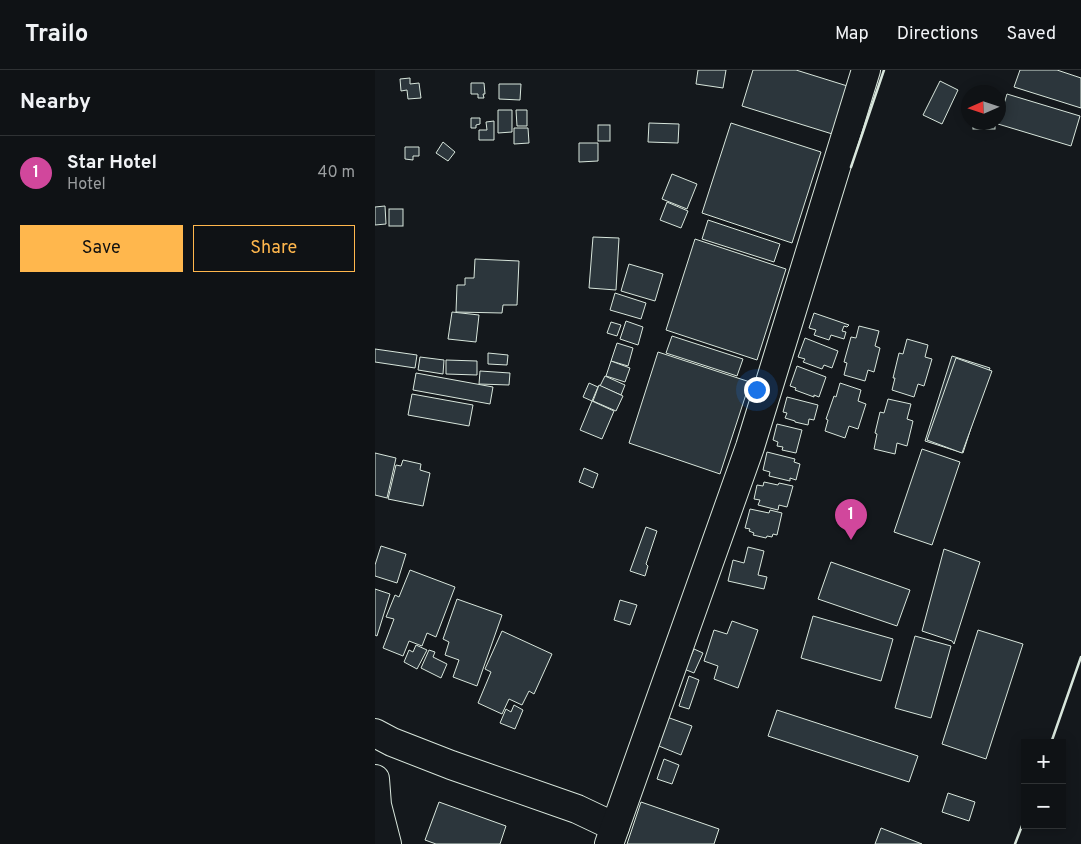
<!DOCTYPE html>
<html lang="en">
<head>
<meta charset="utf-8">
<style>
  :root { --surface:#0f1215; --page:#181b1e; --text:#f1f3f6; --muted:#9b9ea0; --line:#2f3234; --accent:#ffb74d }
  body { margin:0; font-family:Overpass,sans-serif; background:var(--page); color:var(--text) }
  .controls { position:absolute; right:15px; bottom:15px; display:grid; overflow:hidden; border-radius:0px; box-shadow:0 2px 12px #0003 }
  .controls button { width:45px; height:45px; display:grid; place-items:center; padding:0; border:0; border-bottom:1px solid var(--line); background:var(--surface); color:var(--text); font:25px sans-serif }
  .compass { position:absolute; left:586px; top:15px; width:45px; height:45px; border-radius:50%; background:var(--surface); box-shadow:0 2px 12px #0003; rotate:267deg }
  .you { position:absolute; left:381px; top:319px; width:18px; height:18px; margin:-12px; border:4px solid #fff; border-radius:50%; background:#1a73e8; box-shadow:0 0 0 8px #1a73e833 }
  .badge { display:grid; place-items:center; width:32px; height:32px; border-radius:50%; background:var(--accent); color:#fff; font-size:16px; font-weight:700 }
  .pin { position:absolute; translate:-50% -41px; filter:drop-shadow(0 1px 2px #0008) }
  .pin::after { content:''; position:absolute; top:26px; width:18px; height:15px; background:inherit; clip-path:polygon(0 0,100% 0,50% 100%) }
  .list { margin:0; padding:0; list-style:none }
  h2 { display:flex; justify-content:space-between; align-items:center; height:65px; margin:0; padding:0 20px; font-size:21px }
  h2 small { font-size:16px; font-weight:400; color:var(--muted) }
  .list li { display:grid; grid-template-columns:32px 1fr auto; gap:15px; align-items:center; box-sizing:border-box; height:75px; padding:0 20px; border-top:1px solid var(--line) }
  .list b { display:block; font-size:19px; white-space:nowrap }
  .list p { margin:0; font-size:16px; white-space:nowrap; color:var(--muted) }
  .list em { font-size:16px; font-style:normal; color:var(--muted) }
  .actions { display:flex; gap:10px; padding:15px 20px }
  .actions a { flex:1; padding:11px 0; border:1px solid var(--accent); border-radius:0px; text-align:center; font-size:18px; color:var(--accent) }
  .actions .main { background:var(--accent); color:#111 }
  .map { position:relative; flex:none; width:706px; height:774px; overflow:hidden }
  header { display:flex; align-items:center; gap:30px; box-sizing:border-box; height:70px; padding:0 25px; background:var(--surface); border-bottom:1px solid var(--line) }
  header strong { font-size:24px }
  nav { display:flex; gap:28px; margin-inline-start:auto; font-size:18px }
  main { display:flex }
  aside { flex:1; background:var(--surface) }
  .map>svg:first-child { display:block }
</style>
</head>
<body>
<header>
<strong>Trailo</strong>
<nav><a>Map</a><a>Directions</a><a>Saved</a></nav>
</header>
<main>
<aside>
<h2>Nearby<small></small></h2>
<ul class="list">
<li><span class="badge" style="background:#d1479c">1</span><div><b>Star Hotel</b><p>Hotel</p></div><em>40 m</em></li>
</ul>
<div class="actions"><a class="main">Save</a><a>Share</a></div>
</aside>
<div class="map">
<svg width="706" height="774" viewBox="0 0 706 774">
  <rect width="100%" height="100%" fill="#14181c"/>
  <!-- building -->
  <g fill="#2c363c" stroke="#d8e6dc">
    <path d="M323,0H351L348,18L321,14Z"/>
    <path d="M378,0H421L482,19L467,67L367,36Z"/>
    <path d="M645,0H682L706,8V38L639,17Z"/>
    <path d="M35,8V14L44,13L46,28L33,29L32,20L26,21L25,9Z"/>
    <path d="M565,11L583,20L567,54L548,45Z"/>
    <path d="M96,13H109L110,24H108L109,28H103V24H96Z"/>
    <path d="M124,14H146L145,30L124,29Z"/>
    <path d="M632,24L705,46L696,76L623,54Z"/>
    <path d="M123,40H137V62L123,63Z"/>
    <path d="M141,40H152V56H142Z"/>
    <path d="M96,48H105V54L101,55V58H96Z"/>
    <path d="M119,51V70H104V60H112L111,52Z"/>
    <rect x="598" y="52" width="22" height="7"/>
    <path d="M274,53L304,54L303,73L273,72Z"/>
    <path d="M356,53L446,82L417,173L327,143Z"/>
    <rect x="223" y="55" width="12" height="16"/>
    <path d="M139,58H153L154,73L139,74Z"/>
    <path d="M68,72L80,82L73,91L61,83Z"/>
    <path d="M204,73H223V91L204,92Z"/>
    <path d="M30,77H44V86H38V90L30,89Z"/>
    <path d="M297,104L322,114L312,139L287,129Z"/>
    <path d="M292,132L313,141L306,158L285,150Z"/>
    <path d="M10,136L11,154L0,155V137Z"/>
    <rect x="14" y="139" width="14" height="17"/>
    <path d="M333,150L405,174L399,192L327,169Z"/>
    <path d="M218,167L244,168L241,220L214,218Z"/>
    <path d="M320,169L411,199L382,290L291,260Z"/>
    <path d="M100,189L144,191L142,235H128L127,243L81,242L82,215H90V208H99Z"/>
    <path d="M254,194L288,204L280,231L246,221Z"/>
    <path d="M240,223L271,233L266,249L235,240Z"/>
    <path d="M77,242L104,245L101,272L73,269Z"/>
    <path d="M439,243L474,255L472,257L469,256L467,261L471,262L469,269L456,265L454,270L439,265L441,260L434,258Z"/>
    <path d="M251,251L268,257L263,275L245,269Z"/>
    <path d="M236,252L246,255L242,266L232,263Z"/>
    <path d="M484,256L504,261L500,276L505,278L499,302L493,300L490,311L469,305L472,293L469,292L476,267L481,268Z"/>
    <path d="M297,266L368,289L362,306L291,283Z"/>
    <path d="M430,268L463,281L457,298L449,295L447,299L428,292L430,289L423,287Z"/>
    <path d="M532,269L553,275L550,287L557,289L549,316L543,314L539,327L517,320L520,308H518L524,283L528,284Z"/>
    <path d="M242,273L258,278L253,296L236,291Z"/>
    <path d="M0,279L42,285L40,298L0,292Z"/>
    <path d="M283,282L375,312L345,404L254,373Z"/>
    <path d="M113,283L133,285L132,295L113,294Z"/>
    <path d="M577,286L615,298L588,383L550,371Z"/>
    <path d="M45,287L69,290L68,304L43,300Z"/>
    <path d="M581,288L617,301L587,383L552,370Z"/>
    <path d="M71,290L102,291V305L71,304Z"/>
    <path d="M236,291L255,298L250,312L231,306Z"/>
    <path d="M422,296L451,307L444,327L439,325V327L420,320L421,318L415,316Z"/>
    <path d="M105,301L135,303L134,315L104,314Z"/>
    <path d="M41,303L118,317L115,334L38,320Z"/>
    <path d="M230,306L250,315L246,325L225,316Z"/>
    <path d="M214,313L223,317L217,331L208,327Z"/>
    <path d="M465,313L486,320L483,331L491,334L483,359L474,356L470,368L450,361L453,350L451,349L459,326L461,327Z"/>
    <path d="M224,315L248,326L241,341L218,331Z"/>
    <path d="M37,324L98,335L94,356L33,345Z"/>
    <path d="M412,327L443,335L439,350L434,349L433,355L420,352V351L410,348L412,343L408,342Z"/>
    <path d="M513,329L536,334L532,349L538,351L532,376L522,373L520,384L499,379L502,364L500,363L505,342L509,343Z"/>
    <path d="M217,331L239,341L227,369L205,360Z"/>
    <path d="M402,354L427,360L421,383L407,380L408,377L402,376L403,372L398,370Z"/>
    <path d="M547,379L585,392L557,475L519,462Z"/>
    <path d="M392,382L420,389L419,392L425,394L421,410L415,408V411L394,406L395,402L388,400Z"/>
    <path d="M0,383L21,388L12,428L0,425Z"/>
    <path d="M28,390L46,394L45,400L55,403L48,436L13,429L21,395L26,396Z"/>
    <path d="M209,398L223,404L218,418L204,412Z"/>
    <path d="M389,412L403,415L404,413L418,416L412,437L404,435L403,440L383,435L385,430L379,429L382,415L388,416Z"/>
    <path d="M375,439L394,443L395,440L407,443L402,465L398,464L397,467L392,466L391,468L378,465L379,463L374,461L375,459L370,458Z"/>
    <path d="M271,457L282,461L271,494L273,496L270,506L255,501Z"/>
    <path d="M6,476L31,484L22,513L0,506V495Z"/>
    <path d="M373,477L389,481L383,505L392,507L389,519L353,511L358,490L369,493Z"/>
    <path d="M569,479L605,492L579,574L577,571L547,561Z"/>
    <path d="M456,492L535,520L522,556L443,529Z"/>
    <path d="M35,500L80,517L61,567L52,563L47,576L34,571L28,586L8,578L19,549L11,547L20,525L24,527Z"/>
    <path d="M0,519L15,524L2,566L0,565Z"/>
    <path d="M82,529L127,545L102,616L78,607L84,590L70,585L74,572L68,569Z"/>
    <path d="M245,530L262,535L255,555L239,550Z"/>
    <path d="M438,546L518,569L506,611L426,588Z"/>
    <path d="M357,551L383,560L363,618L339,609L343,596L329,591L339,560L352,564Z"/>
    <path d="M603,560L648,574L611,689L567,674Z"/>
    <path d="M127,561L177,584L159,624L154,621L147,635L134,629L127,644L103,633L116,602L110,599Z"/>
    <path d="M540,566L576,576L556,648L520,638Z"/>
    <path d="M41,575L52,580L42,599L29,592L34,580L38,582Z"/>
    <path d="M319,579L328,583L319,603L299,595L304,583L315,588Z"/>
    <path d="M54,580L60,582L58,587L72,594L66,608L46,598Z"/>
    <path d="M314,606L324,610L314,639L304,636Z"/>
    <path d="M139,635L148,640L140,659L125,653L131,639L136,642Z"/>
    <path d="M402,640L543,686L534,712L393,666Z"/>
    <path d="M289,646L317,656L306,685L279,674Z"/>
    <path d="M289,689L304,695L297,714L282,709Z"/>
    <path d="M573,723L600,732L594,751L567,742Z"/>
    <path d="M64,732L131,756L125,774H61L50,770Z"/>
    <path d="M266,732L344,759L339,774H252Z"/>
    <path d="M506,758L547,774H500Z"/>
  </g>
  <g fill="none" stroke-linecap="round" stroke-linejoin="round">
    <defs>
      <g id="minor">
        <path d="M0,663L17,672L76,695L202,739L240,757"/>
        <path d="M0,709L2,735L12,774"/>
        <path d="M234,774L375,377L491,0"/>
      </g>
    </defs>
    <!-- minor casing -->
    <use href="#minor" stroke="#d8e6dc" stroke-width="30"/>
    <!-- minor -->
    <use href="#minor" stroke="#14181c" stroke-width="28"/>
    <!-- fence -->
    <g stroke="#d8e6dc" stroke-width="1" stroke-dasharray="6 2.5" stroke-linecap="butt">
      <path d="M676,673L706,587"/>
      <path d="M640,774L650,748"/>
    </g>
    <!-- wall -->
    <g stroke="#d8e6dc" stroke-width="2.5">
      <path d="M476,97L509,0"/>
      <path d="M676,673L706,587"/>
      <path d="M640,774L650,748"/>
    </g>
  </g>
</svg>
<div class="controls">
<button>+</button>
<button>−</button>
</div>
<svg class="compass" viewBox="-18 -18 36 36"><path d="M0-13l5 13h-10z" fill="#e53935"/><path d="M0 13l5-13h-10z" fill="#9b9ea0"/></svg>
<div class="you"></div>
<div class="pin badge" style="left:476px;top:470px;background:#d1479c">1</div>
</div>
</main>
</body>
</html>
